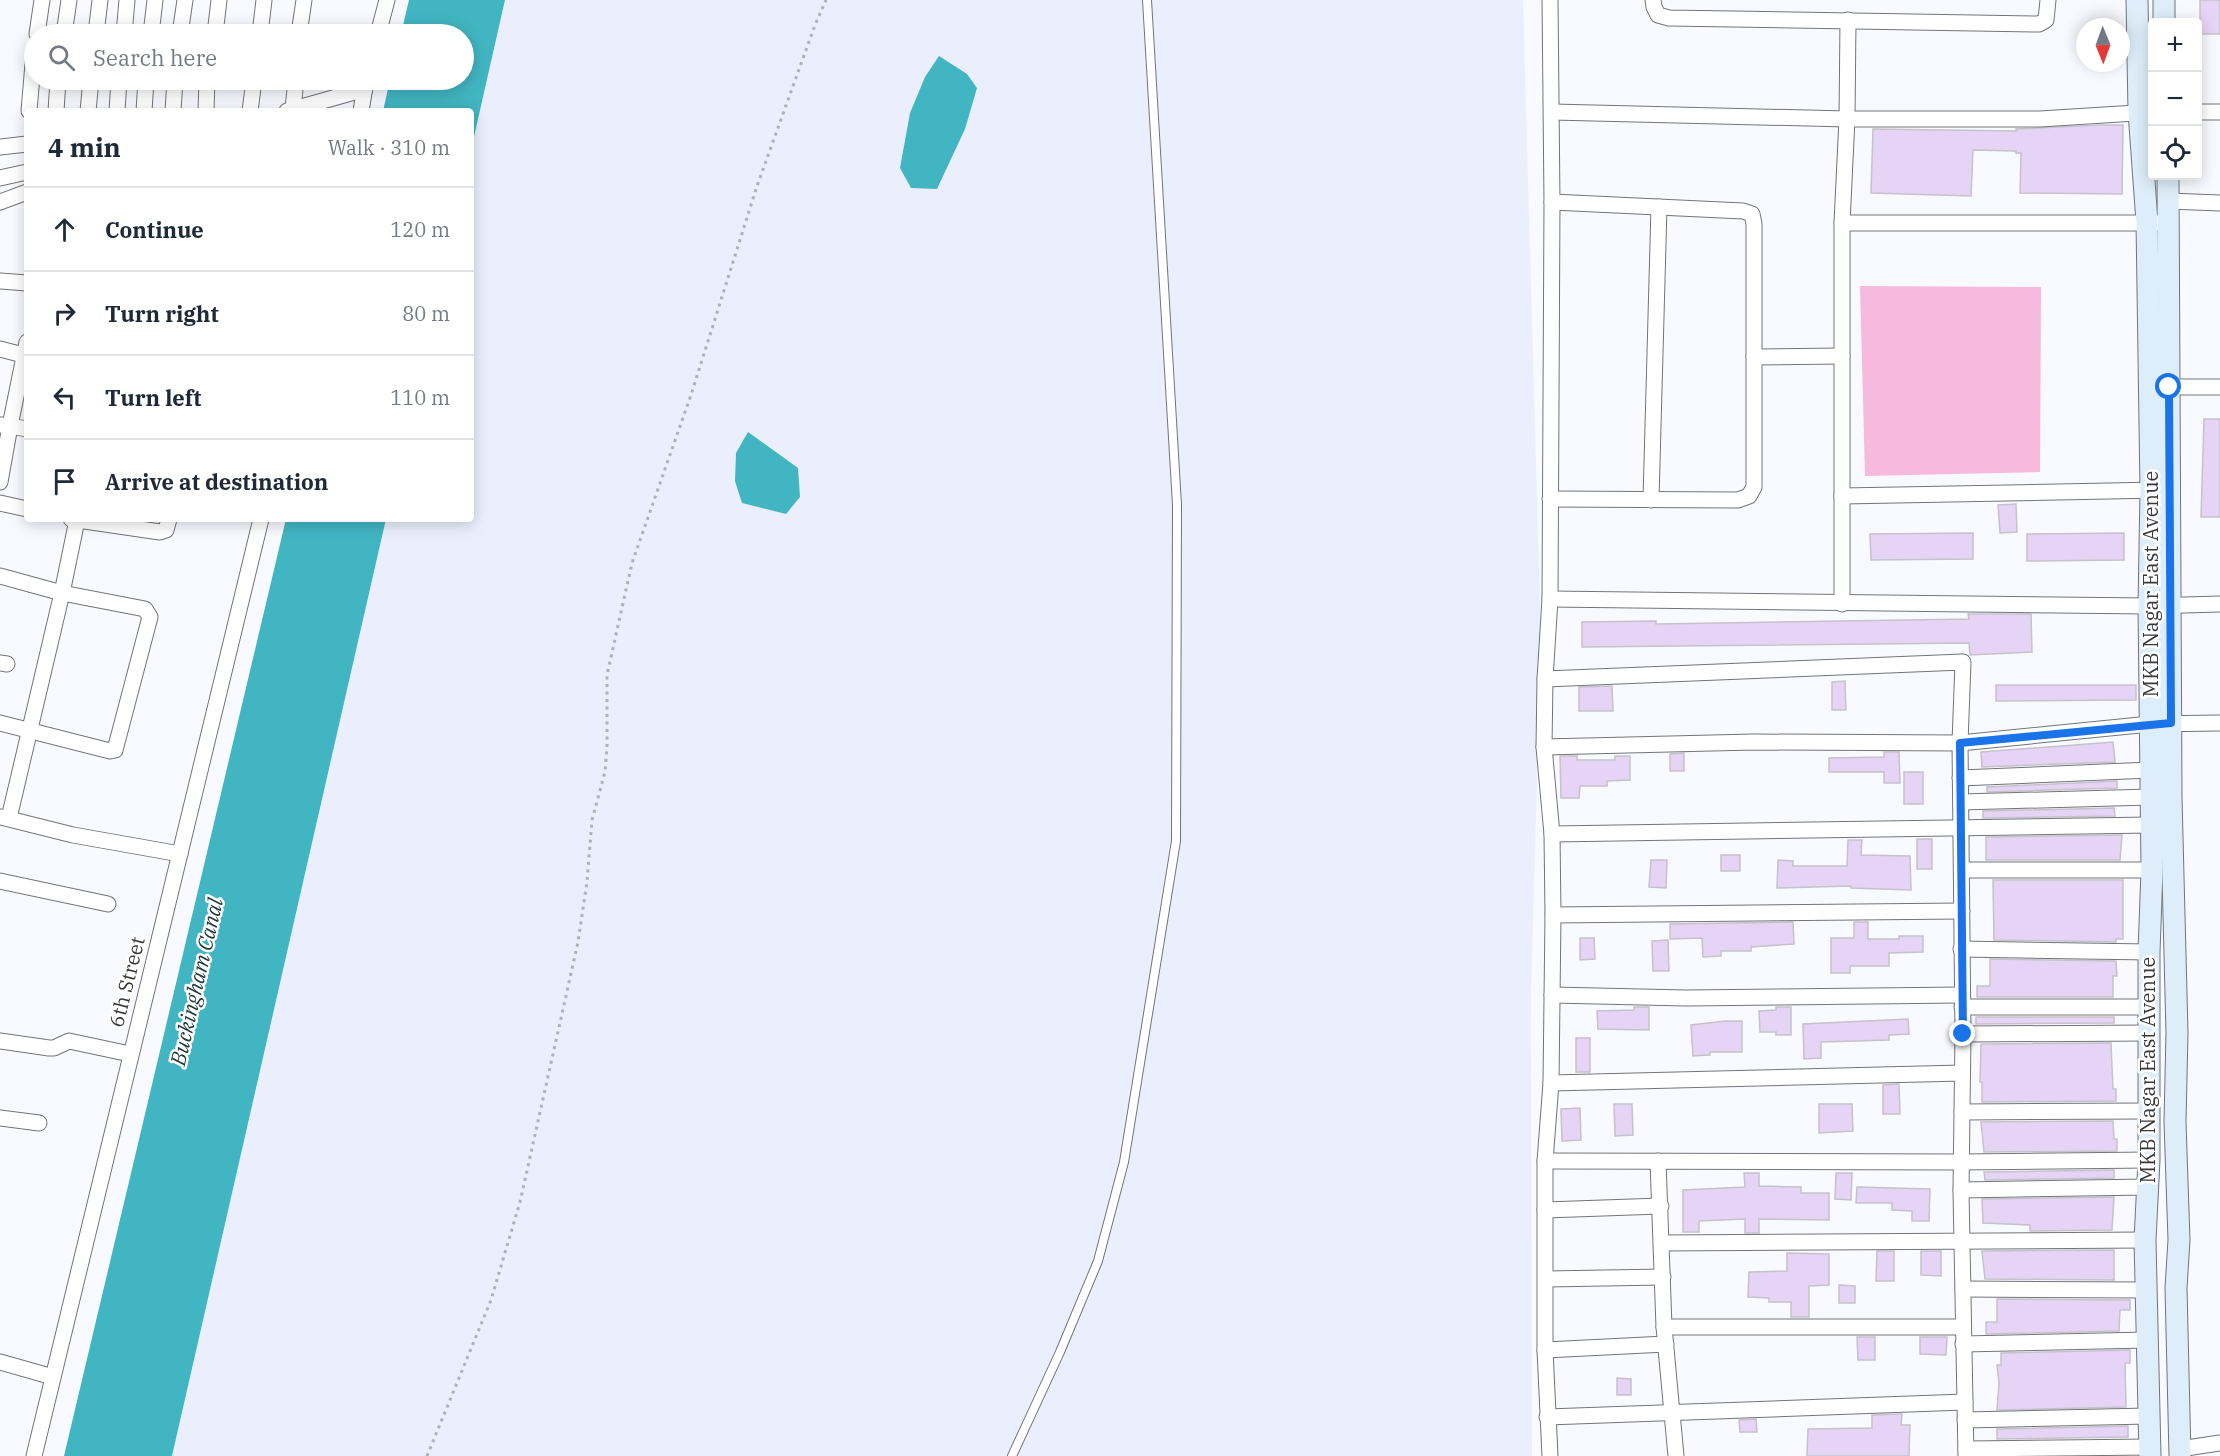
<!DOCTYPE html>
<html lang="en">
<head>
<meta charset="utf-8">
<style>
  :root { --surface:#fff; --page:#f2f2f3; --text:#1f2937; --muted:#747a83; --line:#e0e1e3 }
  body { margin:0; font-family:"IBM Plex Serif",serif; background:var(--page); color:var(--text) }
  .controls { position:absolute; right:18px; top:18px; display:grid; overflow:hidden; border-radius:6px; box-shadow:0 3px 15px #0003 }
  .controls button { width:54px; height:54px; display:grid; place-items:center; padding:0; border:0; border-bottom:2px solid var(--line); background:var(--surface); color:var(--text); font:30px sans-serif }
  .compass { position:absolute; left:2076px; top:18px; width:54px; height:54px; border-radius:50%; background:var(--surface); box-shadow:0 3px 15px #0003; rotate:179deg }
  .stop { position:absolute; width:18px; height:18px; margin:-14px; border:4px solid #1a73e8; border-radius:50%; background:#fff }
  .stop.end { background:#1a73e8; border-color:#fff; box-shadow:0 2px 6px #0008 }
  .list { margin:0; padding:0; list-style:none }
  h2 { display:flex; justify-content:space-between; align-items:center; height:78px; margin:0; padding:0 24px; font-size:26px }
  h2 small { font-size:20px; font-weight:400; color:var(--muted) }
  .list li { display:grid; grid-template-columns:39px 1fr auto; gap:18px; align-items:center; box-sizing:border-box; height:84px; padding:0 24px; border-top:2px solid var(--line) }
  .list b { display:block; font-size:22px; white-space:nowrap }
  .list em { font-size:20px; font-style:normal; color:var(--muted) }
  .icon { flex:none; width:33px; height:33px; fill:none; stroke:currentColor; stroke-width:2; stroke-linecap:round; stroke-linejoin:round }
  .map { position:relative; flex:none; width:2220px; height:1456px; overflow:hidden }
  .search { position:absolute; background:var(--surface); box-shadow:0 3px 15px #0003; left:24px; top:24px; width:450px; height:66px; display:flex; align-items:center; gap:15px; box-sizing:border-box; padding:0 21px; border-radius:33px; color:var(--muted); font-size:22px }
  .panel { position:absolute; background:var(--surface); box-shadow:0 3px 15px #0003; left:24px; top:108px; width:450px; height:414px; border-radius:6px }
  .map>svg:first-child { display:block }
</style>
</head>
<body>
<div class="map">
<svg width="2220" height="1456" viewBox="0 0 2220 1456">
  <rect width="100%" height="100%" fill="#f9faff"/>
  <!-- built -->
  <path fill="#ebeffd" d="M505,0H1523L1541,640L1531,993L1532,1456H172L386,519H471V150Z"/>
  <!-- green -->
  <path fill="#f6bade" d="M1860,286L2041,287L2040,472L1865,476Z"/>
  <!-- water -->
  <g fill="#42b5c2">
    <path d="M409,0H505L471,150V111H383L390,80H464V34H401Z"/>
    <path d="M939,56L967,74L977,88L965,129L937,189L911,188L900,168L910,113L925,77Z"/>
    <path d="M748,432L798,468L800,497L786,514L742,503L735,481L736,453Z"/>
    <path d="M286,519H386L172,1456H64Z"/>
  </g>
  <!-- building -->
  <g fill="#e6d4f7" stroke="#c5c2c9" stroke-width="1.5">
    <rect x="2200" y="0" width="20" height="34"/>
    <path d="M2100,125H2123L2122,194L2020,193L2021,153H2016V151L1973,150L1971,196L1871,193L1873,129L2016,131V129Z"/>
    <path d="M2204,419H2220V517H2201Z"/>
    <path d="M2016,504L2017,532L2000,533L1998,505Z"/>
    <path d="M1973,533V559L1871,560L1870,534Z"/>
    <path d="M2124,533V560L2027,561V534Z"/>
    <path d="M1968,614H2031L2032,652L1970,655L1969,643L1582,647V622L1656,621V624L1969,619Z"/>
    <path d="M1845,681L1846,710H1832V682Z"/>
    <path d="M1996,685H2136V700L1996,701Z"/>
    <path d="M1612,686L1613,711H1579V687Z"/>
    <path d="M2113,742L2115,762L1982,767L1981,752Z"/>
    <path d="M1884,752H1899L1900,783H1884V772H1829V758L1884,757Z"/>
    <path d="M1684,753V771H1670V754Z"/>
    <path d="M1560,756H1577V760H1615V756H1630V780L1607,781V786H1580L1579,798H1561Z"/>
    <rect x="1904" y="772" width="19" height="32"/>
    <path d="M2117,781V788L1987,792V787Z"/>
    <path d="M2114,808L2115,816L1983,818V811Z"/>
    <path d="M2122,835L2120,860H1986V837Z"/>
    <rect x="1917" y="839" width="15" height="30"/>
    <path d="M1848,840H1862L1861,855L1910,856L1911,890L1851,888V886L1777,888L1778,860L1793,861V866H1847Z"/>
    <rect x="1721" y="855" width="19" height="16"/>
    <path d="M1651,860H1667L1666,888L1649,887Z"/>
    <path d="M1993,880H2123V939H2116V942L1994,940Z"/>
    <path d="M1793,922L1794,944L1751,947V951H1721V956L1703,957L1702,938L1670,939V924Z"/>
    <path d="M1854,922H1868V939H1899V936H1923V952L1889,953V966H1850V973H1831V938H1854Z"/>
    <path d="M1580,938H1594L1595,959L1580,960Z"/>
    <path d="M1668,940L1669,971H1653L1652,941Z"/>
    <path d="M1990,959L2116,961L2117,976H2113V997H1977V986H1990Z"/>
    <path d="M1634,1007H1649V1030L1598,1029L1597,1011L1634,1010Z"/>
    <path d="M1776,1007H1791V1035H1776V1032H1760L1759,1011L1776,1010Z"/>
    <path d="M1976,1017H2114V1023L1976,1024Z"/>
    <path d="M1908,1019L1909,1034L1889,1035V1040L1821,1042V1058L1804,1059L1803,1024Z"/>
    <path d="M1725,1021H1742V1052H1710V1055L1693,1056L1691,1025Z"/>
    <rect x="1576" y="1038" width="14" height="34"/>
    <path d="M2111,1043L2113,1089H2116V1101L1982,1102V1082H1980L1981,1044Z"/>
    <path d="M1899,1084L1900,1114H1883V1085Z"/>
    <path d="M1614,1104H1632L1633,1135L1615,1136Z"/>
    <path d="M1819,1104H1852L1853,1131L1819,1133Z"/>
    <path d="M1580,1108L1581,1140L1562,1141L1561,1109Z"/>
    <path d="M2113,1121L2114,1139H2117V1151L1984,1152L1981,1122Z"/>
    <path d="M2114,1170V1178L1985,1180L1984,1172Z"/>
    <path d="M1744,1173H1759V1186L1801,1187V1193H1829V1220L1759,1219V1233H1745V1219L1699,1221V1232H1683V1190L1745,1187Z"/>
    <path d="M1836,1173H1852L1851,1200L1835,1199Z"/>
    <path d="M1857,1187L1930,1189L1929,1221H1912V1211L1892,1210V1203H1856Z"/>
    <path d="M2114,1197L2112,1230L2030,1231V1225L1983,1223L1982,1199Z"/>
    <path d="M2114,1250V1280L1985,1279L1982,1251Z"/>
    <path d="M1877,1251H1894V1281H1876Z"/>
    <path d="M1921,1251H1941V1276L1921,1275Z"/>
    <path d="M1787,1253L1829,1254V1285L1809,1286V1317H1791V1302H1769V1298L1748,1297L1749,1272L1787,1271Z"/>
    <path d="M1839,1285L1855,1286V1303H1839Z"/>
    <path d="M1997,1299L2130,1300V1310H2120L2119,1331L1986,1334V1322H1997Z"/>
    <path d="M1857,1337H1875V1360H1858Z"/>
    <path d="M1920,1337H1947L1946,1355L1920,1354Z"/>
    <path d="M2130,1350V1363H2125L2126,1407L1997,1410L1999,1383L1997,1365H2001V1353Z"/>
    <path d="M1617,1378L1631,1379V1395H1617Z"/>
    <path d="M1902,1414L1901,1425H1910L1909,1456H1807L1808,1429L1872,1428V1415Z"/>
    <path d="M1756,1419L1757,1432H1740L1739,1420Z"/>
    <path d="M2128,1426V1437L1997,1439V1429Z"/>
  </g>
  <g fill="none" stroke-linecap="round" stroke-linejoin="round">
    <defs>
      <path id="service" d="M1012,1456L1060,1352L1098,1261L1124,1162L1176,841L1177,505L1147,0"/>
      <g id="minor">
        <path d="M1550,0L1552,202L1550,599L1545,679L1544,747L1552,834L1553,915L1551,1083L1545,1161V1350L1550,1456"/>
        <path d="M1653,0L1654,7L1658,15L1669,18L2039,24L2046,20L2048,0"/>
        <path d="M37,34L42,0"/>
        <path d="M64,34L69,0"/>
        <path d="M96,34L100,0"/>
        <path d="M124,34L127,0"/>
        <path d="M151,34L155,0"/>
        <path d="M180,34L185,0"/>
        <path d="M215,34L219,0"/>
        <path d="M260,34L264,0"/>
        <path d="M299,34L304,0"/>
        <path d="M378,34L387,0"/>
        <path d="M293,109L296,80"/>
        <path d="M29,111L34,52"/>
        <path d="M56,111L58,80"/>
        <path d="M88,111L91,80"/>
        <path d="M117,111L119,80"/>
        <path d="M144,111L146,80"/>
        <path d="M173,111L175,80"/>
        <path d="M206,111L207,80"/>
        <path d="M250,111L254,80"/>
        <path d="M287,111L365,89"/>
        <path d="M361,111L366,81"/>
        <path d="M1552,112L1847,119H2040L2152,112"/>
        <path d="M2198,112H2220"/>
        <path d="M0,147L27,144"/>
        <path d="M0,178L27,172"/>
        <path d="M2169,201L2220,203"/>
        <path d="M0,202L27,192"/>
        <path d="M1842,223H2157"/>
        <path d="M0,281L27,283"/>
        <path d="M27,342L10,426L27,429"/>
        <path d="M0,349L27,356"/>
        <path d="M1754,357L1842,356"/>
        <path d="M2169,387H2220"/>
        <path d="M0,482L10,426L1,425"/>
        <path d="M1842,496L2160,490"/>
        <path d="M1550,499L1738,500L1749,496L1754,487V224L1752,214L1743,211L1552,202"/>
        <path d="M1651,500L1659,207"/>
        <path d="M0,503L27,509"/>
        <path d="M71,519L160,532L166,530L169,519"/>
        <path d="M0,576L62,593L145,609L150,617L115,750L110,751L0,723"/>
        <path d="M1550,599L2149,606L2220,604"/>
        <path d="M1842,604V223L1847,119L1848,20"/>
        <path d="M0,663L7,664"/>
        <path d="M1545,679L1963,662L1960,743L1963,1034L1961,1190L1966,1456"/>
        <path d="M1544,747L1754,742L1960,743L2150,724L2220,723"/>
        <path d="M1960,778L2151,770"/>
        <path d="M1961,802L2151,797"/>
        <path d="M1,817L73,835L180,854"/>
        <path d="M9,818L62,593L77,520"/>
        <path d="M1552,834L2151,825"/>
        <path d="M1962,870H2152"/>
        <path d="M0,881L108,904"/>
        <path d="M1553,915L1962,911"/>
        <path d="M1961,949L2149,952"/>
        <path d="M1552,995L1686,998L1962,995"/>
        <path d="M1962,1007H2149"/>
        <path d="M1963,1034L2150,1033"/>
        <path d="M0,1041L49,1048H54L69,1041L130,1054"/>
        <path d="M1551,1083L1962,1073"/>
        <path d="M1962,1112L2148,1111"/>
        <path d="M0,1118L39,1123"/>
        <path d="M1545,1161L1961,1162L2149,1160"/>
        <path d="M1658,1161L1664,1327L1676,1456"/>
        <path d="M1961,1190L2148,1187"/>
        <path d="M1545,1210L1661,1206"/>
        <path d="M1662,1243L2145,1240"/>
        <path d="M1546,1279L1663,1277"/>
        <path d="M1963,1289L2146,1290"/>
        <path d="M1664,1327H1963"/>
        <path d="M1963,1344L2147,1340"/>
        <path d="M1545,1350L1666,1344"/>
        <path d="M0,1362L53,1377"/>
        <path d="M1547,1417L1965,1402"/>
        <path d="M1965,1420L2148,1416"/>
        <path d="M1966,1449L2150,1447"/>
        <path d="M2180,1449L2220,1443"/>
        <path d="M34,1456L261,519"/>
      </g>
      <g id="secondary">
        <path d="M2137,0L2139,112L2147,222L2151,490L2149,606L2152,870L2149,952V1160L2145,1240L2150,1456"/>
        <path d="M2164,0V22"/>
        <path d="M2168,176L2171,797L2177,1033L2175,1122L2179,1240L2176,1288L2180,1456"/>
      </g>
    </defs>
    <!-- service casing -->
    <use href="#service" stroke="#72747a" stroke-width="10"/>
    <!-- minor casing -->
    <use href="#minor" stroke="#72747a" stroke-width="17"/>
    <!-- secondary casing -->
    <use href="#secondary" stroke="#72747a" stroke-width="23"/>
    <!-- path -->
    <path stroke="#b0b0b5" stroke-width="3" stroke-dasharray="3 4.5" stroke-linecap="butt" d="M427,1456L491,1300L520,1202L578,942L587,882L592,820L605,772L607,747V675L632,563L691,395L757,186L815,25L826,0"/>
    <!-- service -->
    <use href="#service" stroke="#fff" stroke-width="8"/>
    <!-- minor -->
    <use href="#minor" stroke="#fff" stroke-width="15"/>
    <!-- secondary -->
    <use href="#secondary" stroke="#ddeefa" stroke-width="21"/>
  </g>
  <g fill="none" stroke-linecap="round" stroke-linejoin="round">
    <!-- route -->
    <path stroke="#1a73e8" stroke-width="8" d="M1963,1034L1960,743L2171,723L2169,387"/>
  </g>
  <g text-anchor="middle" stroke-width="5" stroke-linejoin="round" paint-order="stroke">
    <!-- street labels -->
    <g font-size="20" fill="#39393c" stroke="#fff">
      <text transform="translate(2151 584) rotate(-90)" y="7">MKB Nagar East Avenue</text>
      <text transform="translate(127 982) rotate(-76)" y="7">6th Street</text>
      <text transform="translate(2148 1070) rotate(-90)" y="7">MKB Nagar East Avenue</text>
    </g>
    <!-- water labels -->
    <g font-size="21" font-style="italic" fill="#1e373a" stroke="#fff">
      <text transform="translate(197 982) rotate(-77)" y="7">Buckingham Canal</text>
    </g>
  </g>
</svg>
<div class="controls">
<button>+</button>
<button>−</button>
<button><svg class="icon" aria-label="locate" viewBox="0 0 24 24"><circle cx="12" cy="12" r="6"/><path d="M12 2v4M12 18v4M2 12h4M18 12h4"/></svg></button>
</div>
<svg class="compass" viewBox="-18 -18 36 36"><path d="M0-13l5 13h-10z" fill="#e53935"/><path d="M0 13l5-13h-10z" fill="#747a83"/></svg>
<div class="stop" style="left:2169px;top:387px"></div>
<div class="stop end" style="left:1963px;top:1034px"></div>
<div class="search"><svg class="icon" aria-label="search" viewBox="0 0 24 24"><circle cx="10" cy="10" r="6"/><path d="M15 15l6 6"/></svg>Search here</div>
<section class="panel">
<h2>4 min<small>Walk · 310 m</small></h2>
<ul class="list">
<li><svg class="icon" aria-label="ahead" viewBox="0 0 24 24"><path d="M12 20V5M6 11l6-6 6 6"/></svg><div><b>Continue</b></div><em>120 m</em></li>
<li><svg class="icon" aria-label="right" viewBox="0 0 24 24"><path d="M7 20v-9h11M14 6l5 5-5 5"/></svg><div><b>Turn right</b></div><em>80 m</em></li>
<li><svg class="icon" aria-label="left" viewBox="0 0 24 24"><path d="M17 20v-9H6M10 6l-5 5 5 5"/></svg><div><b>Turn left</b></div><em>110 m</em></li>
<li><svg class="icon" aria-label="arrive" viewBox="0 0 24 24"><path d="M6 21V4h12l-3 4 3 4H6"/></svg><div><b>Arrive at destination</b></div></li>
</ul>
</section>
</div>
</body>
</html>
